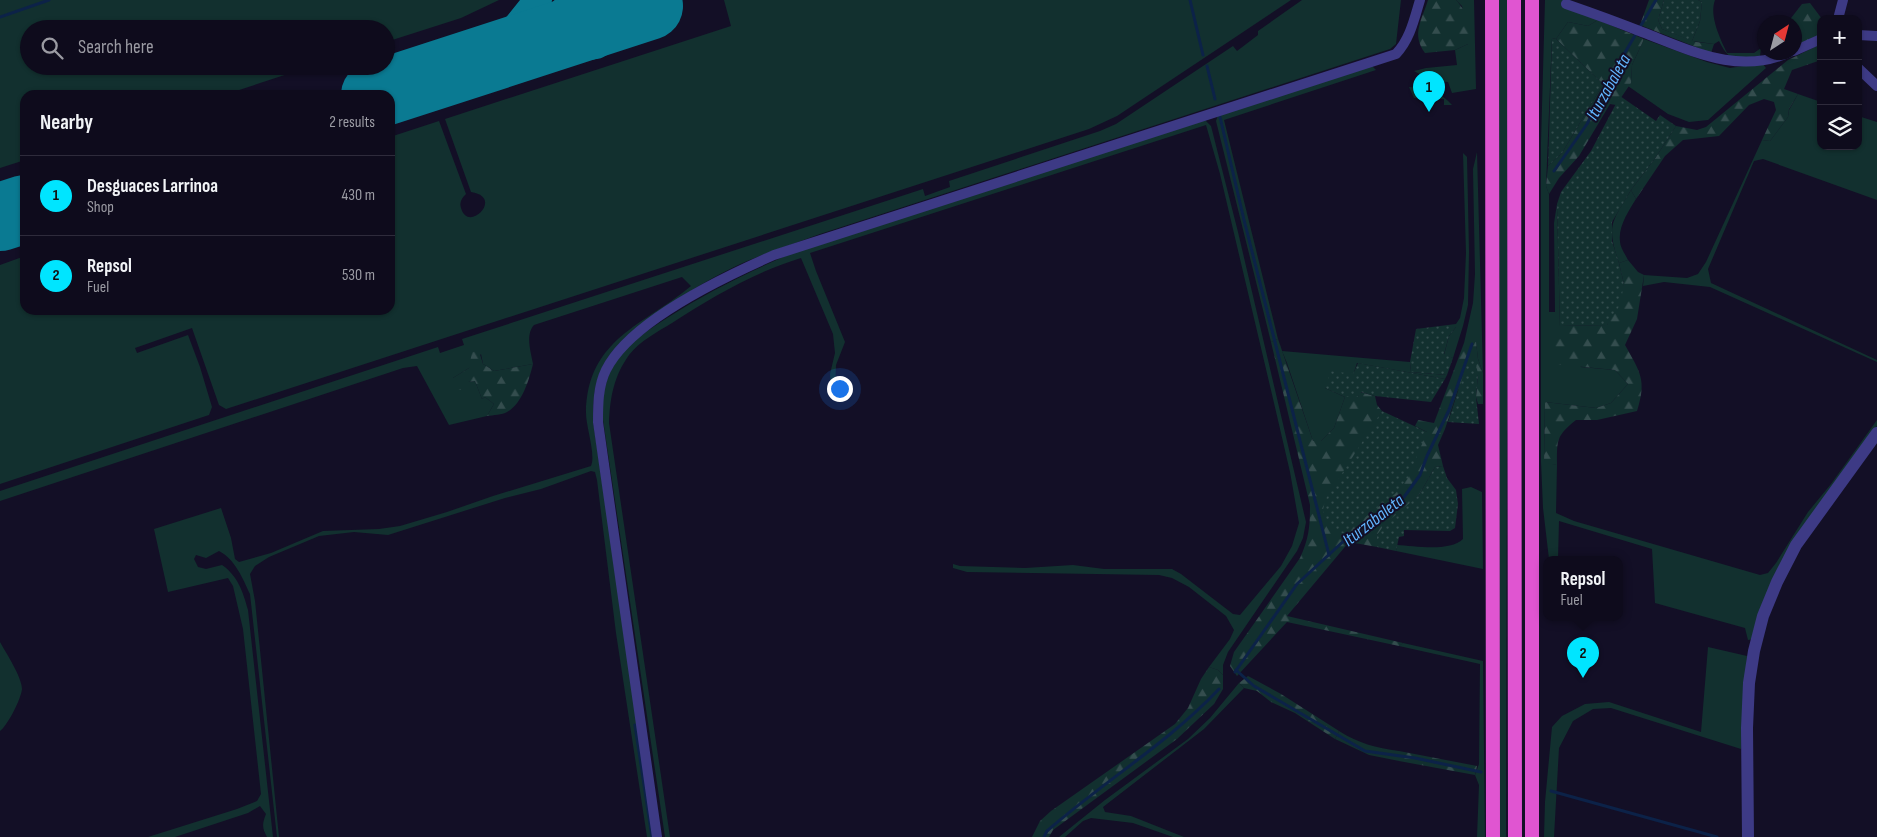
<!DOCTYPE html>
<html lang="en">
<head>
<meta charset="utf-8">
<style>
  :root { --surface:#0e0b1c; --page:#171425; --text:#f1f3f6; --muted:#9b9ba3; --line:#2e2b3b; --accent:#00e5ff }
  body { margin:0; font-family:"Sofia Sans Condensed",sans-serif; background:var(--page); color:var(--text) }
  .controls { position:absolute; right:15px; top:15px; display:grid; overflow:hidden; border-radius:10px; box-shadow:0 1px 4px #0004 }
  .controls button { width:45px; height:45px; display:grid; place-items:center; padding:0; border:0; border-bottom:1px solid var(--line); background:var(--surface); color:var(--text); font:25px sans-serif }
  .compass { position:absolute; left:1757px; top:15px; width:45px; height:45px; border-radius:50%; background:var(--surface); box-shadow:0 1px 4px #0004; rotate:36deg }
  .you { position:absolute; left:839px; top:388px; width:18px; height:18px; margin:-12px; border:4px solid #fff; border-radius:50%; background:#1a73e8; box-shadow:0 0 0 8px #1a73e833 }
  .badge { display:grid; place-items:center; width:32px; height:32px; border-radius:50%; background:var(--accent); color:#111; font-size:16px; font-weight:700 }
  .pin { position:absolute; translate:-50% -41px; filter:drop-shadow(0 1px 2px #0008) }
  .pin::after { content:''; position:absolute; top:26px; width:18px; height:15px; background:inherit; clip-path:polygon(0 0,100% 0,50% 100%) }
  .popup { position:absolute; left:1543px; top:556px; width:80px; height:65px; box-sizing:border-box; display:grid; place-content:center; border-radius:10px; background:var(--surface); filter:drop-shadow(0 1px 4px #0005); font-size:16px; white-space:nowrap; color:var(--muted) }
  .popup b { font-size:19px; color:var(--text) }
  .popup::after { content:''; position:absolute; left:50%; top:100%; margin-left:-10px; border:10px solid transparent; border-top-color:var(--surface) }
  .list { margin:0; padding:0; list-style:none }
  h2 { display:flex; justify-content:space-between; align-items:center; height:65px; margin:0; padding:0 20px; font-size:21px }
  h2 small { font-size:16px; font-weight:400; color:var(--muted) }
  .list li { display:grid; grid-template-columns:32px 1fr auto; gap:15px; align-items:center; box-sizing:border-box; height:80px; padding:0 20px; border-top:1px solid var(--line) }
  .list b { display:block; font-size:19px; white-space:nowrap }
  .list p { margin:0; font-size:16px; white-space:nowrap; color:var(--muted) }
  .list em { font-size:16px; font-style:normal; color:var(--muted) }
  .icon { flex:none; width:28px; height:28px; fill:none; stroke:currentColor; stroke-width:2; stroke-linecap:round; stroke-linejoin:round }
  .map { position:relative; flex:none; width:1877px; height:837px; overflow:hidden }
  .search { position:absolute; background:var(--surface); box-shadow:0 1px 4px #0004; left:20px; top:20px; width:375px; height:55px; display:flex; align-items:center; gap:12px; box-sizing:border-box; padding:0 18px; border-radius:28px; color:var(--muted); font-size:19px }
  .panel { position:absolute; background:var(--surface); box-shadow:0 1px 4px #0004; left:20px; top:90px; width:375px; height:225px; border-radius:15px }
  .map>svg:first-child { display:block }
</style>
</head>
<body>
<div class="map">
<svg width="1877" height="837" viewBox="0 0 1877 837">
  <defs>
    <pattern id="forest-firs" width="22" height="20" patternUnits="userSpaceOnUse" patternTransform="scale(1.25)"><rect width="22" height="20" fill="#12302f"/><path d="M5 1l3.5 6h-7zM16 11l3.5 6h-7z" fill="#344d4e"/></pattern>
    <pattern id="garden-dots" width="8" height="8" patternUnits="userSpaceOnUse" patternTransform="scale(1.25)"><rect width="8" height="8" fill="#12302f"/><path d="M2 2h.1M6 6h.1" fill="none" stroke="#344d4e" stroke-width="1.8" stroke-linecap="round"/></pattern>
  </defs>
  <rect width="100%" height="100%" fill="#130f26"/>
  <!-- grass -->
  <g fill="#12302f">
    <path d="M0,0H499L461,18L386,42V29H29V66H312L224,95H25V160L0,168Z"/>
    <path d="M724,0H1291L1117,116L1089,129L226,409L219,405L192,328L135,348L137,353L188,335L200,367L212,407L209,415L0,484V265L25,256V310H390V137L439,121L466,194C462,198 459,202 461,208C468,234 505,197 471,192L445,119L731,26Z"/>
    <path d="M1302,0H1401L1396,44L1390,49L820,234C791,245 760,254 732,268C704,282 678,298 654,315C634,329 614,344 603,366C594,383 593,402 593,421L655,837H647L616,633L597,480L595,472L591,471L541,489L505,498L388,535L354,532L319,536L269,557L255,566L250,574L255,601L279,837H277L250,594C243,579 235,559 219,551L206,558L196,555L194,559L198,567L206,569L222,565C238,576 243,592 248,610L273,837H267C262,828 262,824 266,814L260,806L248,813L175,837H148L237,809L257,801L261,794L243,629L233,586L228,578L168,592L154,529L221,508L231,538L235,559L239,562L271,553L323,531L379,529L400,526L447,512L493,496L591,466C596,455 586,427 586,413C587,338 645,325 691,286L682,277L534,325C525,335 531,352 533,364L494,371L483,364L481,354L469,368L453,378L468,382L475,381L482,399L485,397L494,404L487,416L449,425L417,366L403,368L0,501V491L438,347L440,353L464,345L462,339L923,189L925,196L950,187L949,181L1100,131L1116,124L1233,46L1237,51L1258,35V31Z"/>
    <path d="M1456,0H1474L1476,89L1452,93L1448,82L1432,81L1414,71L1426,68L1457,65L1455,50L1468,44L1462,6Z"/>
    <path d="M1499,0H1508L1506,837H1499Z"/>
    <path d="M1545,0H1568L1598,20L1588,26L1568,22L1556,39L1552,38L1546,186L1549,194V312H1555L1554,223L1557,204L1560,326H1554L1581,367L1615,370L1628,384L1611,403L1596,408L1545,402L1544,462L1557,465L1556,513L1574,521L1760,575L1768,573L1776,563L1808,512L1831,484L1877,420V426L1813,513L1753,639L1748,640L1745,628L1655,603L1652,549L1559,521L1558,559H1549L1543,508L1541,462V142Z"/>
    <path d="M1698,0H1715C1709,16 1720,38 1727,53H1754L1761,48L1760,56C1736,58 1731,65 1719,41L1714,44L1692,41L1700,21L1702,2Z"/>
    <path d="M1644,39L1707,62L1730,68L1762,63L1766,68L1708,120L1689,122L1668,114L1628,86L1631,83L1632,65Z"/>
    <path d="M1372,66L1376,70L1224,120L1278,339L1271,342L1216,121L1218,115Z"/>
    <path d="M1409,87C1425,88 1441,92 1452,105H1444V99L1414,98Z"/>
    <path d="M1798,94L1821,102V146H1858V116L1877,122V200L1763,159L1754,161L1708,269L1711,283L1877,360V362L1710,287L1664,282L1643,286L1644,275L1687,278L1698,274L1706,262L1762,140L1770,141L1788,117L1789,110Z"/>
    <path d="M1205,120L1211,126L1238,232L1306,522L1303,538L1297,551L1228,652L1223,665V675L1218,670L1209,667L1230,639L1234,630L1226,616L1189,587L1172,578L1159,575L967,572L953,568V564L960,566L1025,568L1073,565L1104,569H1172L1181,574L1233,614L1240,615L1281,566L1292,546L1299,523L1290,472L1274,403L1220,174L1206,125L810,253L816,271L845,342L836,365L835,391L831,387L830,374L835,353L833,334L801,258C755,272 712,297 672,323C657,332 640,341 629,355C614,376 610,397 609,423L670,837H665L602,413C603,394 605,378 616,362C629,342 647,331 667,318C707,292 749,272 792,253Z"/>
    <path d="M1477,152L1483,373L1478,359L1476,343H1464L1473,303L1475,274L1473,169Z"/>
    <path d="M1463,153L1467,157L1469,252L1468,305L1463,326L1453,358L1444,355L1449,336L1456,327V324L1460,318L1464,298L1466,253Z"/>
    <path d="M1631,190L1636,199C1629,210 1618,227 1620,241C1620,247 1625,254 1628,260L1619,263C1606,225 1612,222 1631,190Z"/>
    <path d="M1282,351L1410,362L1411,372L1447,375L1445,379L1357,363L1353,375L1325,388L1345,397L1334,428L1321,441H1313L1287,363Z"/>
    <path d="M1471,487L1482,492L1483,569L1396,551L1397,545C1415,546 1450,552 1463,539L1462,489Z"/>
    <path d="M0,642C6,653 22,677 22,689C21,699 8,725 0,731Z"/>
    <path d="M1403,643L1483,661L1485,837H1477L1479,785L1475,775L1479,764L1480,664L1399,646Z"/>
    <path d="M1708,647L1747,656L1741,749L1611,708L1593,709L1573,721L1559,748L1554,837H1544L1545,802L1552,727L1562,716L1585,704L1609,702L1701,732Z"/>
    <path d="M1239,683L1244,688L1204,729L1103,807L1105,812L1131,816L1184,837H1173L1133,823L1091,818L1083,821L1065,837H1059L1105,800L1188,739L1210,718Z"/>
    <path d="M1339,731C1358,743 1376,748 1399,751V761L1369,755L1335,739Z"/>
  </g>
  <!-- forest -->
  <g fill="url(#forest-firs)">
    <path d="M1428,0H1456C1467,12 1473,28 1468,44L1455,50L1425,53C1411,34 1422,20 1428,0Z"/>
    <path d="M1649,0H1664L1658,20L1662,29L1696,42L1714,44L1711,53L1640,25Z"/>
    <path d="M1810,3L1822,19L1821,34L1795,46L1794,22H1788L1802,4Z"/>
    <path d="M1598,20L1644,39L1632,65L1631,83L1616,105L1610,104L1579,156L1559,178L1549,194L1546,186L1548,166L1562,153L1603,84L1556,39L1568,22L1588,26Z"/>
    <path d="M1821,44V60L1792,70L1784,89L1798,94L1789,109L1788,117L1770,141L1762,140L1776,110L1774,102L1764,99L1749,105L1719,136L1683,140L1665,156L1636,199L1631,190L1656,157L1676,126L1697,130L1706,127L1788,60Z"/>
    <path d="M1628,260L1638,272L1644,275L1637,319L1625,345C1640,372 1647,380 1637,411L1597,420H1576C1556,436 1557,440 1557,465L1544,463L1545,402L1596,408L1611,403L1628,384L1615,370L1553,364L1554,326L1607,325L1624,284L1619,263Z"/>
    <path d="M1278,339L1313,441H1321L1334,428L1345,397H1358L1360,392L1375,396L1377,405L1382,411L1373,428L1427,432L1415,426L1418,420L1434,423L1464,343L1476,342L1478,359L1483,373V404H1478L1476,397L1478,374L1458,390L1445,429L1438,445L1443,466L1435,467L1419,495L1377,535V547L1349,542L1287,616L1403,643L1399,646L1287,622L1237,676L1230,666L1234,652L1300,558C1309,538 1310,527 1310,505L1271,342Z"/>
    <path d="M479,351L483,364L494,371L533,364C529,380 522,404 507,412C502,415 493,415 487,416L494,404L485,397L482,399L475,381L468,382L462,390L449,389L453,378L469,368L472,352Z"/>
    <path d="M1209,667L1218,670L1223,675V689L1214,704L1177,739L1053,830L1049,837H1032L1040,821L1051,811L1175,724L1188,708L1201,679Z"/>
    <path d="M1248,676L1281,694L1339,731L1335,739L1295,713L1271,702L1257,691L1244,688L1239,683Z"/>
    <path d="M1399,751L1477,766L1475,775L1399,761Z"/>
  </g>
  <!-- garden -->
  <g fill="url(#garden-dots)">
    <path d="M1664,0H1698L1702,2L1700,21L1692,41L1662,29L1658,20Z"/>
    <path d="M1552,38L1556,39L1603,84L1562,153L1548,166Z"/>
    <path d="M1620,96L1656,121L1660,115L1676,126L1656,157L1631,190L1612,222V241L1619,263L1624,284L1620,305L1607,325L1560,326L1557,204L1561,192L1591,151Z"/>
    <path d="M1456,324V327L1449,336L1444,354L1453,358L1447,375L1411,372L1410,362L1416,329Z"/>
    <path d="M1470,354L1474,355L1478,374L1476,397L1479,424L1448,422Z"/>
    <path d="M1358,363L1445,379L1431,402L1375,396L1361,392L1358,397H1345L1325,388L1331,371L1353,374Z"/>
    <path d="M1382,411L1427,432L1408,478L1395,494L1344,534L1327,525L1323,510L1325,500Z"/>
    <path d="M1443,466L1447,478L1456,490L1458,504L1455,528L1450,531L1404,530V536L1399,537L1396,551L1377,547V535L1384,525L1419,495L1435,467Z"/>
  </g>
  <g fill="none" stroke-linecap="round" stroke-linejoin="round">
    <!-- stream -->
    <g stroke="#0c2248" stroke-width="3">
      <path d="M1190,0L1203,55"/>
      <path d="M0,17L49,0"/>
      <path d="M1207,66L1215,99"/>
      <path d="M1220,117L1244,220L1329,555"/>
      <path d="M1554,171L1587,124L1614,71L1656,0"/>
      <path d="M1236,670L1254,686L1365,751L1415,758L1481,772"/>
      <path d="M1235,672L1297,584L1347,538L1404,497L1420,475L1427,456L1449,410L1472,344"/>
      <path d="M635,725L652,837"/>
      <path d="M1551,791L1717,837"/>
      <path d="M1044,837L1047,831C1103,782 1168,743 1219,689"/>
    </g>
    <!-- taxiway -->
    <g stroke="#0a7a92" stroke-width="28">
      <path d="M526,46L549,28L573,0"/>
      <path d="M492,57L538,0"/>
      <path d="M458,68L596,45L629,26L632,20L631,0"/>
    </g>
    <!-- runway -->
    <g stroke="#0a7a92" stroke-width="68">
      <path d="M375,95L649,6"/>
      <path d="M0,217L25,209"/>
    </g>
    <!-- minor -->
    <g stroke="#3d3a85" stroke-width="10">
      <path d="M1566,4C1592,13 1617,22 1642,32C1690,50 1739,76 1790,52"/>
      <path d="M1838,19L1843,0"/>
      <path d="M1858,35L1877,36"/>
      <path d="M1794,51L1821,39"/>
      <path d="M1858,68L1877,86"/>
      <path d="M657,837L598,422C598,405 598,386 606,370C630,321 726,276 774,255L1396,54C1410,39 1414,20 1420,0"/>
    </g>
    <!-- tertiary -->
    <path stroke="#3d3a85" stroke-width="12" d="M1748,837L1747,728L1749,683L1754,651L1763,616L1777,582L1796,545L1877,433"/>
    <!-- trunk -->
    <g stroke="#e055d1" stroke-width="14">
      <path d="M1492,0L1493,837"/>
      <path d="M1514,0L1515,837"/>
      <path d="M1532,0V837"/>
    </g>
  </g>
  <g text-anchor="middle" stroke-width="4" stroke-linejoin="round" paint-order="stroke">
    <!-- water labels -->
    <g font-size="18" font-style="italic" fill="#62b6ff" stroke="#130f26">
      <text transform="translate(1608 87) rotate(-61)" y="6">Iturzabaleta</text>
      <text transform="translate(1373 520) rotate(-38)" y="6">Iturzabaleta</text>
    </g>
  </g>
</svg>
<div class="controls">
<button>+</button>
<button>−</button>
<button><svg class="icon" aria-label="layers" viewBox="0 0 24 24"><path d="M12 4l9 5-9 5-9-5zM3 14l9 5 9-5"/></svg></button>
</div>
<svg class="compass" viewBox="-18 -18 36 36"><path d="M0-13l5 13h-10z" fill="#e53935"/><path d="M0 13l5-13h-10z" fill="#9b9ba3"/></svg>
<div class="you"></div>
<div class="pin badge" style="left:1429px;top:112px">1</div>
<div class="pin badge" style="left:1583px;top:678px">2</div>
<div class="popup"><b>Repsol</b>Fuel</div>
<div class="search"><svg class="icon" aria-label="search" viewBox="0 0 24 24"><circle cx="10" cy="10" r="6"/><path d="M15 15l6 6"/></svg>Search here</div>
<section class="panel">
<h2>Nearby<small>2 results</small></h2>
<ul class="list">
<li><span class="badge">1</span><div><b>Desguaces Larrinoa</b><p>Shop</p></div><em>430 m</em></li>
<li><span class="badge">2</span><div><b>Repsol</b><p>Fuel</p></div><em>530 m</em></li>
</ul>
</section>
</div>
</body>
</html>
